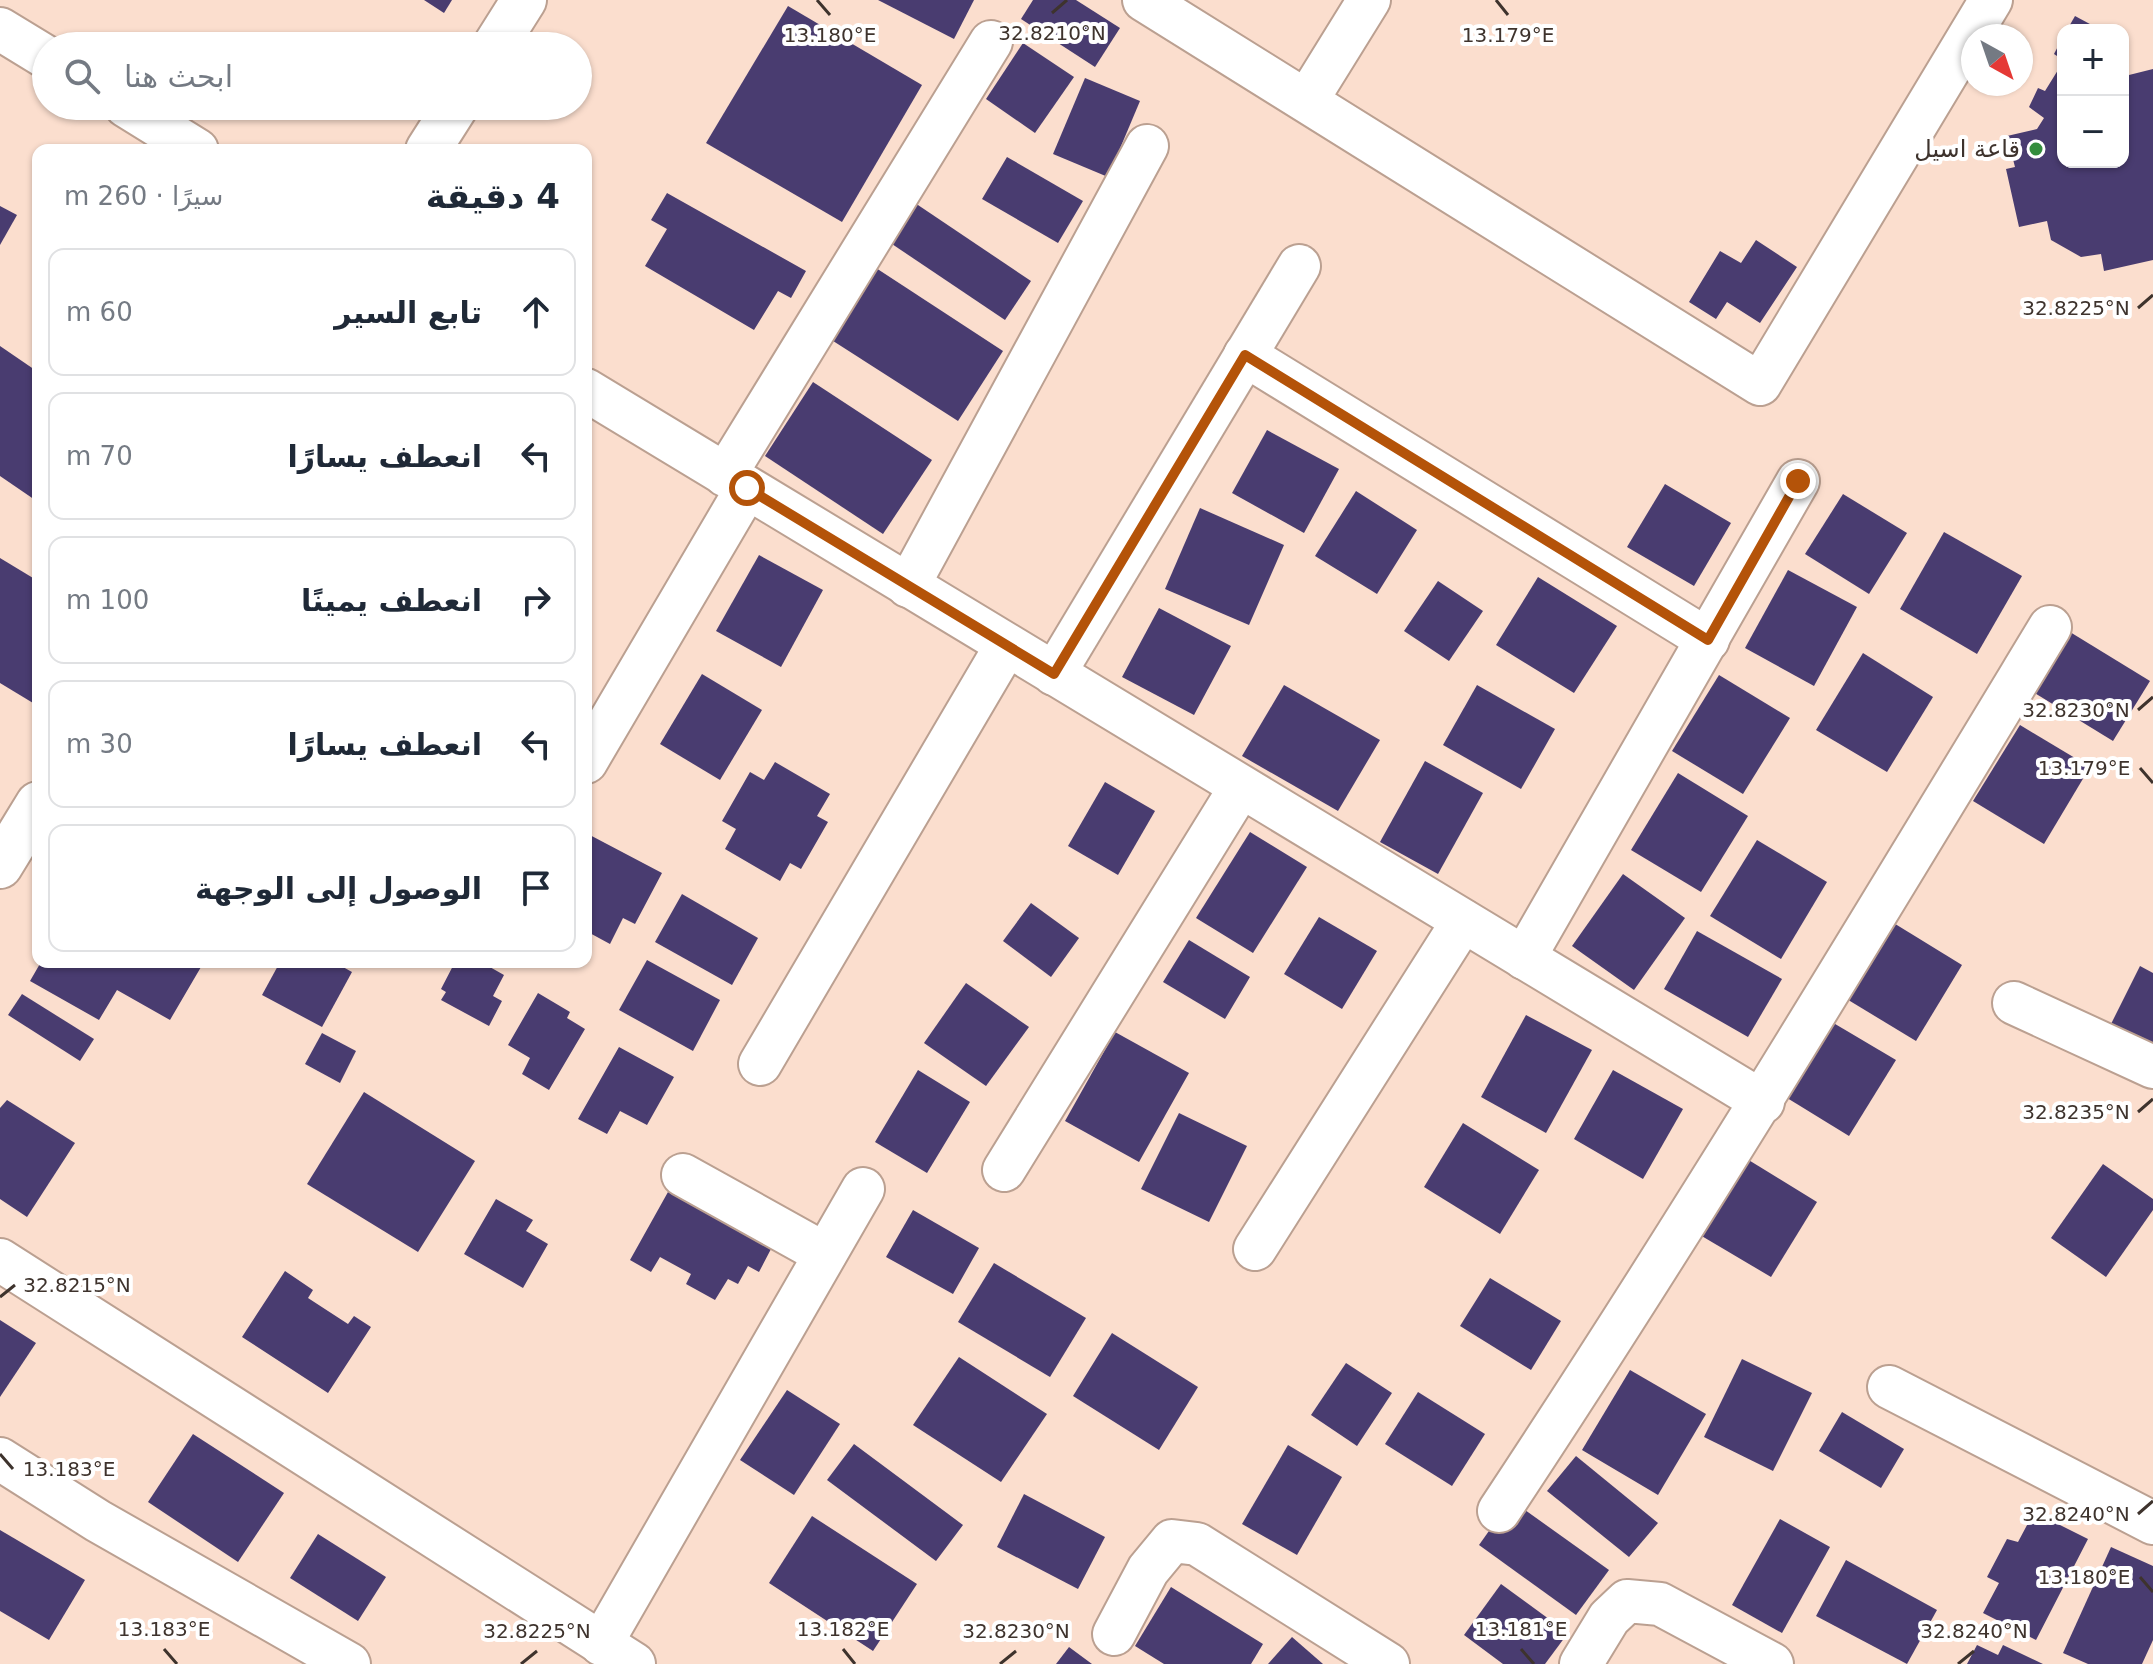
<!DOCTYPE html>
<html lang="ar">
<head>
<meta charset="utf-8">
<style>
  :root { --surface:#fff; --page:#f2f2f3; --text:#1f2937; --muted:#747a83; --line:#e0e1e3 }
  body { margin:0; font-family:"DejaVu Sans","Noto Sans Arabic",sans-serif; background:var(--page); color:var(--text); direction:rtl }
  .controls { position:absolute; right:24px; top:24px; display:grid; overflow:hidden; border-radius:16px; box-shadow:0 2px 6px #0004 }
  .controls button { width:72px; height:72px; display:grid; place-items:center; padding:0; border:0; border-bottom:2px solid var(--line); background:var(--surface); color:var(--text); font:40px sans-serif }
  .compass { position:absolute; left:1961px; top:24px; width:72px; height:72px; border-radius:50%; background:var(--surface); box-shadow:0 2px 6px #0004; rotate:140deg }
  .stop { position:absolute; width:24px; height:24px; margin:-18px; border:6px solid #b45309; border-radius:50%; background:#fff }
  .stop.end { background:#b45309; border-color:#fff; box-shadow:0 2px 8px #0008 }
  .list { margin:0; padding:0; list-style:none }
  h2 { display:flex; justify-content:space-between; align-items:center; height:104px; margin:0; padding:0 32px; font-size:34px }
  h2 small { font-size:26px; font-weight:400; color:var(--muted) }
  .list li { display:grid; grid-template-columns:52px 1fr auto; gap:24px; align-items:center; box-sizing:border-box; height:128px; margin:0 16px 16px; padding:0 16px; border:2px solid var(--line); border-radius:16px }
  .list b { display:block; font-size:30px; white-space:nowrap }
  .list em { font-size:26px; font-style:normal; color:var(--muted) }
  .icon { flex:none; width:44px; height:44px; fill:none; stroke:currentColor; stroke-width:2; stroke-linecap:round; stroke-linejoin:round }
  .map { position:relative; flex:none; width:2153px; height:1664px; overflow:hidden; direction:ltr }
  .search { position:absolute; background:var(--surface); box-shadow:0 2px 6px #0004; left:32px; top:32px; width:560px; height:88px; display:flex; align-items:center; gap:20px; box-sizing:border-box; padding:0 28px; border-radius:44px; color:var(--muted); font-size:30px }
  .panel { position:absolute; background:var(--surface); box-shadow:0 2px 6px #0004; left:32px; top:144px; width:560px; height:824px; border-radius:16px; direction:rtl }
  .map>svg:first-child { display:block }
</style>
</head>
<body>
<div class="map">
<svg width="2153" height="1664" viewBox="0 0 2153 1664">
  <rect width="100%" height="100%" fill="#fbdece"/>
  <!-- building -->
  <g fill="#493c70">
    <path d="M424,0H452L444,13Z"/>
    <path d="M878,0H974L954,39Z"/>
    <path d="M1033,0H1076L1120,28L1095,67L1021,19Z"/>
    <path d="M788,6L922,85L842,222L706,143Z"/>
    <path d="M2075,16L2101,30H2067Z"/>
    <path d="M2063,37V60L2054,54Z"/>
    <path d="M1023,43L1074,77L1035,133L986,99Z"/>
    <path d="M2124,51L2129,75L2153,69V260L2104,271L2101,254L2081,257L2051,240L2047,221L2019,227L2006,169L2015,167L2007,136L2037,129L2044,118L2029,107L2038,88L2045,91L2063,62V162H2123Z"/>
    <path d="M1085,78L1140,101L1108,177L1053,154Z"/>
    <path d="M1007,157L1083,201L1058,243L982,199Z"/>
    <path d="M667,193L806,271L791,298L778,291L754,330L645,266L667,229L651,220Z"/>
    <path d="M915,203L1031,281L1005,320L889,242Z"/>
    <path d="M0,206L17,215L0,245Z"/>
    <path d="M1756,240L1797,267L1760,323L1727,302L1716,319L1689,302L1720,251L1741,263Z"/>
    <path d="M876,268L1003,351L958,421L830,339Z"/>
    <path d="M0,346L38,372V502L0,476Z"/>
    <path d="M813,382L932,460L883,534L765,456Z"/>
    <path d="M1267,430L1339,469L1304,533L1232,493Z"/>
    <path d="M1665,484L1731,523L1694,586L1627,547Z"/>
    <path d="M1356,491L1417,530L1377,594L1315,556Z"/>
    <path d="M1843,494L1907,533L1869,594L1805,554Z"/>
    <path d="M1200,508L1284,545L1249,625L1165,589Z"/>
    <path d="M1944,532L2022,576L1977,654L1900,609Z"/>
    <path d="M759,555L823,590L781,667L716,631Z"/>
    <path d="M0,558L38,581V706L0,683Z"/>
    <path d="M1788,570L1857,607L1814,686L1745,648Z"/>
    <path d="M1538,577L1617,626L1574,693L1496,645Z"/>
    <path d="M1438,581L1483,611L1449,661L1404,631Z"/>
    <path d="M1159,608L1231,646L1194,715L1122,677Z"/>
    <path d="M2070,632L2150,681L2113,741L2033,692Z"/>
    <path d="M1863,653L1933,697L1887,772L1816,730Z"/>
    <path d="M702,674L762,710L720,780L660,744Z"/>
    <path d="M1719,675L1790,718L1743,794L1672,751Z"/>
    <path d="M1284,685L1380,740L1338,811L1242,756Z"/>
    <path d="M1477,685L1555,729L1521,789L1443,745Z"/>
    <path d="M2020,725L2090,767L2044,844L1973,801Z"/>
    <path d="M1425,761L1483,793L1438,874L1380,842Z"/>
    <path d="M775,762L830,794L817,816L828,822L801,869L790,863L780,881L725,849L736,829L722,821L750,772L764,780Z"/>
    <path d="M1678,773L1748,816L1701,892L1631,850Z"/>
    <path d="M1105,782L1155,811L1118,875L1068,846Z"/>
    <path d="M1250,832L1307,867L1253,953L1196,918Z"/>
    <path d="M586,833L662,873L635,924L623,918L610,944L586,931L591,916L586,913Z"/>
    <path d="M1757,840L1827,882L1781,959L1710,916Z"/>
    <path d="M1623,874L1685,918L1634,990L1572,946Z"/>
    <path d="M682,894L758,938L732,985L655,942Z"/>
    <path d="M1031,903L1079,938L1051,977L1003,941Z"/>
    <path d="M1319,917L1377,951L1342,1009L1284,974Z"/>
    <path d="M1892,922L1962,965L1916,1041L1845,998Z"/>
    <path d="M1697,931L1782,979L1748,1037L1664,989Z"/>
    <path d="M1189,940L1250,977L1225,1019L1163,982Z"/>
    <path d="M647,960L720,1000L693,1051L619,1010Z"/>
    <path d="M41,962H193L201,967L170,1020L117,990L99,1020L30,981Z"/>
    <path d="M280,962H334L352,972L322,1027L262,995Z"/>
    <path d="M455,962H481L504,975L493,996L502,1001L489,1026L441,1000L446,992L441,989Z"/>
    <path d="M2140,966L2153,973V1051L2109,1028Z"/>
    <path d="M966,983L1029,1027L986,1086L924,1043Z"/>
    <path d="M538,993L570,1012L567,1018L585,1029L549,1090L522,1074L530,1058L508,1045Z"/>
    <path d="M22,994L94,1039L80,1061L8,1015Z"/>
    <path d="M1526,1015L1592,1050L1546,1133L1481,1097Z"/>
    <path d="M1825,1018L1896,1060L1849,1136L1779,1093Z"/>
    <path d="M1115,1032L1189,1073L1139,1162L1065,1121Z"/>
    <path d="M322,1033L356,1051L340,1083L305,1064Z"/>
    <path d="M619,1047L674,1077L647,1125L620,1111L607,1134L578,1119Z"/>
    <path d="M918,1070L970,1102L927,1173L875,1142Z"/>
    <path d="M1613,1070L1683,1109L1643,1179L1574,1139Z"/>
    <path d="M364,1092L475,1161L418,1252L307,1184Z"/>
    <path d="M7,1100L75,1143L27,1217L0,1199V1108Z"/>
    <path d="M1179,1113L1247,1146L1209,1222L1141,1189Z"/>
    <path d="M1463,1123L1539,1170L1500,1234L1424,1187Z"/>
    <path d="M1747,1159L1817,1202L1771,1277L1700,1235Z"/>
    <path d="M2103,1164L2153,1199V1210L2106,1277L2051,1238Z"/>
    <path d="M668,1192L771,1249L759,1272L748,1266L738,1284L728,1279L715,1300L686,1284L691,1274L660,1257L651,1272L630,1260Z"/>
    <path d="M496,1199L533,1220L526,1231L548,1244L523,1288L464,1254Z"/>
    <path d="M913,1210L979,1248L953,1294L886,1257Z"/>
    <path d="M994,1263L1086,1318L1050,1377L958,1322Z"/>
    <path d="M285,1271L313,1290L308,1298L348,1324L354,1316L371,1327L328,1393L242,1337Z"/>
    <path d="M1490,1278L1561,1321L1531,1370L1460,1326Z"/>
    <path d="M0,1320L36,1343L0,1397Z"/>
    <path d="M1112,1333L1198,1387L1159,1450L1073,1396Z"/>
    <path d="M959,1357L1047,1414L1001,1482L913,1425Z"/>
    <path d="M1742,1359L1812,1393L1773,1471L1704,1437Z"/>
    <path d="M1346,1363L1392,1393L1357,1446L1311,1415Z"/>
    <path d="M1630,1370L1706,1414L1658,1495L1582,1450Z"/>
    <path d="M787,1390L840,1424L794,1495L740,1460Z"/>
    <path d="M1418,1392L1485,1434L1452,1486L1385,1444Z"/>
    <path d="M1842,1412L1904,1449L1881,1488L1819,1451Z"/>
    <path d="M193,1434L284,1493L238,1562L148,1502Z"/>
    <path d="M854,1444L963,1525L936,1561L827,1480Z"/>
    <path d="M1288,1445L1342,1477L1297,1555L1242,1524Z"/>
    <path d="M1576,1456L1658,1523L1629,1557L1547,1491Z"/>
    <path d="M1024,1494L1105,1537L1078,1589L997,1547Z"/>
    <path d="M1511,1500L1609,1570L1576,1615L1479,1545Z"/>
    <path d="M2034,1512L2088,1539L2036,1640L1983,1613L1999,1583L1987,1577L2007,1539L2018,1542Z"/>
    <path d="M812,1516L917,1584L873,1651L769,1583Z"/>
    <path d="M1780,1519L1830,1547L1782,1633L1732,1605Z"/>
    <path d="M0,1530L85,1580L49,1640L0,1611Z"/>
    <path d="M318,1534L386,1577L358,1621L290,1578Z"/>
    <path d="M2111,1547L2153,1566V1640L2142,1664H2088L2063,1653Z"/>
    <path d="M1846,1560L1937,1610L1907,1664L1816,1616Z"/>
    <path d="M1501,1584L1568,1633L1545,1664H1503L1464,1635Z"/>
    <path d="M1171,1587L1263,1644L1251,1664H1164L1135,1646Z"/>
    <path d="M1292,1637L1323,1664H1268Z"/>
    <path d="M1977,1645L1998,1655L2003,1645L2043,1664H1967Z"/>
    <path d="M1069,1647L1092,1664H1056Z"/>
  </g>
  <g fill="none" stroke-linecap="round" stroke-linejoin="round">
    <defs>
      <g id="minor">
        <path d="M1144,0L1760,384L1991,0"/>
        <path d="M0,29L46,57"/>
        <path d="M1307,100L1369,0"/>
        <path d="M126,106L197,150"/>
        <path d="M1245,355L1708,640"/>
        <path d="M586,390L1763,1102"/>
        <path d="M725,475L991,42"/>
        <path d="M908,586L1147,146"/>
        <path d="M1054,674L1299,266"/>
        <path d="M586,762L747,488"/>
        <path d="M1524,958L1798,481"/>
        <path d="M2014,1003L2153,1067"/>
        <path d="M760,1064L1006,646"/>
        <path d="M1004,1170L1240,788"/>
        <path d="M683,1175L825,1254"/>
        <path d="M1255,1249L1463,921"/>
        <path d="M0,1260L634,1664"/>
        <path d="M1889,1387L2153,1523"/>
        <path d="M0,1459L98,1521L349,1664"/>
        <path d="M1499,1511C1691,1221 1870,924 2050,627"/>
        <path d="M1114,1634L1148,1570L1172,1541L1197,1544L1388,1664"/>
        <path d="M601,1644L863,1189"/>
        <path d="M1581,1664L1609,1618L1627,1601L1660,1604L1772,1664"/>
      </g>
      <g id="tertiary">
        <path d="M495,46L524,0"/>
        <path d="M428,150L456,106"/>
        <path d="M0,866L38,804"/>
      </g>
    </defs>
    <!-- minor casing -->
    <use href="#minor" stroke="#bba091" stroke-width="46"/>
    <!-- tertiary casing -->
    <use href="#tertiary" stroke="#bba091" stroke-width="48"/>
    <!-- minor -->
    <use href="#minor" stroke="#fff" stroke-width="42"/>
    <!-- tertiary -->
    <use href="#tertiary" stroke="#fff" stroke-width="44"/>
  </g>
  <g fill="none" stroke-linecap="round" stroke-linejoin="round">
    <!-- route -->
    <path stroke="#b45309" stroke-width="10" d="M747,488L1054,674L1245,355L1708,640L1798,481"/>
  </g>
  <!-- ticks -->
  <path fill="none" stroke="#3e332d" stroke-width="3" d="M817,0L830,15M1496,0L1508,15M1052,13L1067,0M2138,308L2153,295M2138,710L2153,697M2140,768L2153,783M2138,1112L2153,1099M0,1297L15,1285M0,1454L13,1469M2138,1514L2153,1501M2140,1577L2153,1592M164,1649L177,1664M843,1649L855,1664M1521,1649L1534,1664M521,1664L537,1651M1000,1664L1016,1651M1958,1664L1974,1651"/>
  <!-- markers -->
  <circle fill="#348d3d" stroke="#fff" stroke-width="3" cx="2036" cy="149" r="8"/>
  <g text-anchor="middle" stroke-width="8" stroke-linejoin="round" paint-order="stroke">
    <!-- poi labels -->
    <g font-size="24" fill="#3e332d" stroke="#fff" text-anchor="end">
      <text x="2020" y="157">قاعة اسيل</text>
    </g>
  </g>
  <g font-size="20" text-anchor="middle" fill="#3e332d" stroke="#fff" stroke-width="8" stroke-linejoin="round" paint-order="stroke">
    <text x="1052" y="40">32.8210°N</text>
    <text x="830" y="42">13.180°E</text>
    <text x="1508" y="42">13.179°E</text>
    <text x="2076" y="315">32.8225°N</text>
    <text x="2076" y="717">32.8230°N</text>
    <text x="2084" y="775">13.179°E</text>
    <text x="2076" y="1119">32.8235°N</text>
    <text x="77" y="1292">32.8215°N</text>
    <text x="69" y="1476">13.183°E</text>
    <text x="2076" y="1521">32.8240°N</text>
    <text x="2084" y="1584">13.180°E</text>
    <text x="164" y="1636">13.183°E</text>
    <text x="843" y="1636">13.182°E</text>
    <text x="1521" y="1636">13.181°E</text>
    <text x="537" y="1638">32.8225°N</text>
    <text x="1016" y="1638">32.8230°N</text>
    <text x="1974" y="1638">32.8240°N</text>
  </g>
</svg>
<div class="controls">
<button>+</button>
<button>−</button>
</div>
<svg class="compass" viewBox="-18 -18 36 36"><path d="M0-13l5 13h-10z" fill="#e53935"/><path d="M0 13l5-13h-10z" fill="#747a83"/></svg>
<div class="stop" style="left:747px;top:488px"></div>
<div class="stop end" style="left:1798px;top:481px"></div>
<div class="search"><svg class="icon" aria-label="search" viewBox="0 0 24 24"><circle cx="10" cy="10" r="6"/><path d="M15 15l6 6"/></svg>ابحث هنا</div>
<section class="panel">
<h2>4 دقيقة<small>سيرًا · 260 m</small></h2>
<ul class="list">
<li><svg class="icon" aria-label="ahead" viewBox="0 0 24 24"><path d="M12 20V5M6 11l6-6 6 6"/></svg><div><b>تابع السير</b></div><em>60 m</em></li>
<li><svg class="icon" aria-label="left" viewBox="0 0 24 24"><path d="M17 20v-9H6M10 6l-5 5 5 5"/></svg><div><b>انعطف يسارًا</b></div><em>70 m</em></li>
<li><svg class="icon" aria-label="right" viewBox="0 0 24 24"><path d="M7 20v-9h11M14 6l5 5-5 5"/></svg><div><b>انعطف يمينًا</b></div><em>100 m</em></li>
<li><svg class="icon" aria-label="left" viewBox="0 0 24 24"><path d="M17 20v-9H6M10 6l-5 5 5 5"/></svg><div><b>انعطف يسارًا</b></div><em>30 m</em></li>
<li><svg class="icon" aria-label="arrive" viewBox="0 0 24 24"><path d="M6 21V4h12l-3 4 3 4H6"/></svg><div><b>الوصول إلى الوجهة</b></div></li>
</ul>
</section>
</div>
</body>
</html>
